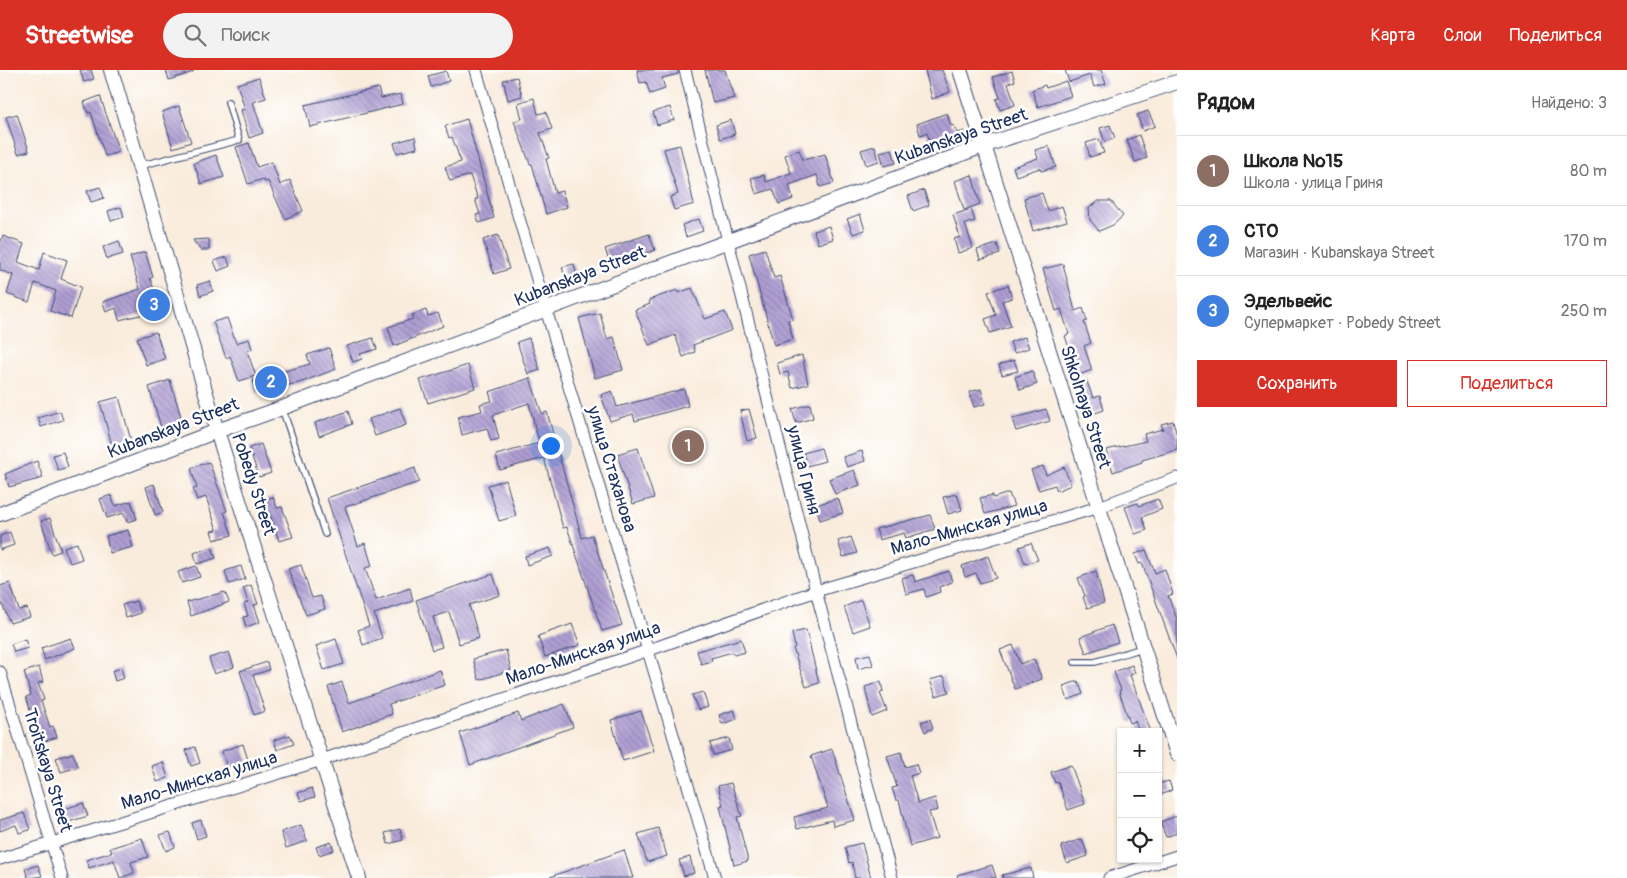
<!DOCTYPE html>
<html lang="ru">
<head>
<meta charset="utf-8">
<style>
  :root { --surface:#fff; --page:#f2f2f2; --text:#222; --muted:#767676; --line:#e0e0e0; --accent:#d93025 }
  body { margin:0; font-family:Pangolin,sans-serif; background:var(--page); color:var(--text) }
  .controls { position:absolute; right:15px; bottom:15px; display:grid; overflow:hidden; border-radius:0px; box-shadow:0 1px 4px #0004 }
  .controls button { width:45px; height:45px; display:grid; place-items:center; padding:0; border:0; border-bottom:1px solid var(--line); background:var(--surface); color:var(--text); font:25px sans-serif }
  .you { position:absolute; left:550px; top:375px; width:18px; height:18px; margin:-12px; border:4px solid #fff; border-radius:50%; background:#1a73e8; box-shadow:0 0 0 8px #1a73e833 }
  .badge { display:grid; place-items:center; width:32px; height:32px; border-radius:50%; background:var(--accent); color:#fff; font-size:16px; font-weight:700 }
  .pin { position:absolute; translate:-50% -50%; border:2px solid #fff; box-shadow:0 1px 5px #0006 }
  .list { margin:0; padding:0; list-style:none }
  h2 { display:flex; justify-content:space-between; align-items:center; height:65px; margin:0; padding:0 20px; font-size:21px }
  h2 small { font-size:16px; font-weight:400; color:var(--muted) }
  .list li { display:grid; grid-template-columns:32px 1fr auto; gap:15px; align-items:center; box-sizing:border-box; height:70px; padding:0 20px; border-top:1px solid var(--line) }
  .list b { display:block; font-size:19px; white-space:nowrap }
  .list p { margin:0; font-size:16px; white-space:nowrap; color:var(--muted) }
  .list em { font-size:16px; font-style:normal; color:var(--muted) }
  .actions { display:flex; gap:10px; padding:15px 20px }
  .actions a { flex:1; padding:11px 0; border:1px solid var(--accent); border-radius:0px; text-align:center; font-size:18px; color:var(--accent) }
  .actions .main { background:var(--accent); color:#fff }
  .icon { flex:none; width:28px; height:28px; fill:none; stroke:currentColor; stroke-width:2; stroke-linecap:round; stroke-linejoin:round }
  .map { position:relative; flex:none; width:1177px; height:808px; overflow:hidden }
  header { display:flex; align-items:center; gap:30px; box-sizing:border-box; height:70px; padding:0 25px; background:var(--accent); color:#fff }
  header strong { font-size:24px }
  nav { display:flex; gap:28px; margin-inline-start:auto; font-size:18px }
  .search { width:350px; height:45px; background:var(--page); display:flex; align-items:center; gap:12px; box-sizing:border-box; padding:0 18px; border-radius:28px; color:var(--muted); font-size:19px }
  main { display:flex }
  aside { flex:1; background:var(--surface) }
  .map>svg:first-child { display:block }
</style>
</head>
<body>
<header>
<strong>Streetwise</strong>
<div class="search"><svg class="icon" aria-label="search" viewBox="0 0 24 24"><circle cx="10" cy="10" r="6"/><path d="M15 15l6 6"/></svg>Поиск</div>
<nav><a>Карта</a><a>Слои</a><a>Поделиться</a></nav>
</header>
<main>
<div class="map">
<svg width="1177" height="808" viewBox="0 0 1177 808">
  <defs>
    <pattern id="building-back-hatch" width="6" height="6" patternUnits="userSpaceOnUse" patternTransform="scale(1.25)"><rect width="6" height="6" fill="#b09fd3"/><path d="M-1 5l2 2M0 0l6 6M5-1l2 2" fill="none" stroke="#8e82ae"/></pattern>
  </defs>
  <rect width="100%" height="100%" fill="#fff"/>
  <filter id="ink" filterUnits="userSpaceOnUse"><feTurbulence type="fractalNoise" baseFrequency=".02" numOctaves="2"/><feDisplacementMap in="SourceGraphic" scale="10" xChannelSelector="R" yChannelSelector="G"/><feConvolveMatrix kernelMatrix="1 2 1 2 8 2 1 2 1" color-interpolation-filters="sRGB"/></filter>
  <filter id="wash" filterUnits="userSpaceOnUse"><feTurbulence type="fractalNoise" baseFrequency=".0096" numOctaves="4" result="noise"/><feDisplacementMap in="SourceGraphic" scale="20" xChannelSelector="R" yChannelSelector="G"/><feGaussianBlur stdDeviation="1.12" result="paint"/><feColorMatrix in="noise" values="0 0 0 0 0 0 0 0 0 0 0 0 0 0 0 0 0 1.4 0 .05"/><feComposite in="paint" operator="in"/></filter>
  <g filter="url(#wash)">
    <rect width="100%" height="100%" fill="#f9ecdc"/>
    <g id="blocks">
      <!-- building -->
      <g fill="url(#building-back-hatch)">
        <path d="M80,0H91L94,9L84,12Z"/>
        <path d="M166,0H193V2L169,10Z"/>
        <path d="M637,0H678V4L662,8L665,19L650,24L646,12L640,13Z"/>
        <path d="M705,0H725L734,28L713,33Z"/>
        <path d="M925,0H942L950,22L932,29Z"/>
        <path d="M1065,0H1101L1106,14L1094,17L1090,5L1069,12Z"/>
        <path d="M446,1L449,11L431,17L428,6Z"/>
        <path d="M1012,1L1015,11L1008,13L1015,35L1000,40L996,29L1000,28L993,7Z"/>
        <path d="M259,7L266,28L253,32L263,63L249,68L241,40L245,39L237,14Z"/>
        <path d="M517,7L522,26L508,30L503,10Z"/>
        <path d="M1066,11L1071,26L1038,37L1032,20L1045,15L1046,18Z"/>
        <path d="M378,18L381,28L401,24L403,34L310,57L305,35Z"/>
        <path d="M100,26L119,82L105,86L91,42L88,43L84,32Z"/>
        <path d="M534,28L538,44L546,42L552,59L540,63L549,88L546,89L555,123L562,121L567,137L546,144L532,94H530L514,51L522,49L518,33Z"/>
        <path d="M179,36L191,72L173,78L162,42Z"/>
        <path d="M670,37L674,50L657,55L653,42Z"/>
        <path d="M1148,41L1155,56L1143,61L1137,45Z"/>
        <path d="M947,43L951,56L954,55L957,63L965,61L968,70L933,82L927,63L920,65L917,54Z"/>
        <path d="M17,44L29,81L18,84L6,47Z"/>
        <path d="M467,49L494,148L479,153L476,145L480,144L475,129H478L470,105L450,111L445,97L461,92L452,67L449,68L445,56Z"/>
        <path d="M731,50L735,64L720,69L716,55Z"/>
        <path d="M1110,55L1115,68L1105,72L1100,58Z"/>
        <path d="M1139,65L1147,88L1135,92L1127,70Z"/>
        <path d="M415,67L417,78L397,83L394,73Z"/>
        <path d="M1099,69L1104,83L1090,87L1086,73Z"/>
        <path d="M249,73L257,97L272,92L280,115L290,110L303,141L285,149L268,111L264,112L263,109L248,114L236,77Z"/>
        <path d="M680,75L694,134L674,140L670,127L678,124L664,79Z"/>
        <path d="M875,76L879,91L866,95L861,80Z"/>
        <path d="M1049,76L1056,97L1041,101L1040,98L1016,106L1013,97L1038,88L1035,80Z"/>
        <path d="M892,79L896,93L884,96L880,82Z"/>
        <path d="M799,80L803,90L825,84L834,113L820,117L817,105L789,115L793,129L779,134L773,119L756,124L751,108L764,105L766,112L791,103L785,85Z"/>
        <path d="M216,85L224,107L201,114L194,93Z"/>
        <path d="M972,105L980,134L964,140L955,111Z"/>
        <path d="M100,117L104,128L91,132L87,121Z"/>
        <path d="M924,120L929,135L913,141L908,126Z"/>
        <path d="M1042,123L1048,141L1062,136L1067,151L1033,161L1024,128Z"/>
        <path d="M1098,131H1111L1123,146L1113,155L1099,161L1090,150L1089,138Z"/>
        <path d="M121,137L124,147L111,151L108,141Z"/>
        <path d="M971,139L975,151L965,154L973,178L958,183L954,169L960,167L953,145Z"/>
        <path d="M860,144L865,160L853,164L847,149Z"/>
        <path d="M699,149L703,161L686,167L682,155Z"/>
        <path d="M829,156L833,169L818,174L814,161Z"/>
        <path d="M649,164L655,180L628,190L627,188L610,194L605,179Z"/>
        <path d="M498,165L509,199L494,204L483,170Z"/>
        <path d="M3,166L24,174L18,192L39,200L44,182L67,190L61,209L81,217L71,248L50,241L56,221L35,213L29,232L7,224L13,205L0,200V173Z"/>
        <path d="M209,169V180H200L193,170Z"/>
        <path d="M119,171L123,184L107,189L103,177Z"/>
        <path d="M997,174L1000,184L980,190L977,180Z"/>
        <path d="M765,179L774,208L780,206L793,249L788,250L793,269L774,275L749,184Z"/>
        <path d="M145,182L153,207L150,208L161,240L119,250L116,238L106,242L103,232L140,219L130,187Z"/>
        <path d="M227,187L230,196L218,201L214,191Z"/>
        <path d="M574,194L577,208L566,211L562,197Z"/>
        <path d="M1063,194L1075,241L1083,238L1087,251L1084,252L1091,273L1084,276L1092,300L1076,306L1072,295L1075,294L1065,266L1069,264L1061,239L1056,241L1043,199Z"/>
        <path d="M210,211L213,221L200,226L197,215Z"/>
        <path d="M1008,215L1012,228L1002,231L1011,256L990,263L985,249L996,245L988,222Z"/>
        <path d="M692,218L705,249L725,242L732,260L693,275L695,282L683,287L675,265L649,275L635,240L650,234L649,230L677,220L678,223Z"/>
        <path d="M426,240L428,246L438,243L443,256L394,276L388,257L413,249L412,245Z"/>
        <path d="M600,243L607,269L614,267L623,300L595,308L579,248Z"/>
        <path d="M227,248L236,273L249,269L252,279L247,281L256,306L239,311L230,286L226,288L213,252Z"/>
        <path d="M156,262L165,289L146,295L137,268Z"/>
        <path d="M1025,267L1029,278L1014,283L1010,272Z"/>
        <path d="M373,268L377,279L360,284L362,289L353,292L347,276Z"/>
        <path d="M529,268L540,300L528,304L517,272Z"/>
        <path d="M329,278L336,299L302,312L256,323L253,310L310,294L307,285Z"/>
        <path d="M802,285L808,314L792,318L788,302L780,304L777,293Z"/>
        <path d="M1014,290L1018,301L1002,305L999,295Z"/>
        <path d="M468,295L475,318L428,333L420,310Z"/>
        <path d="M1032,301L1037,314L1020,320L1015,307Z"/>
        <path d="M530,308L542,344L547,342L582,468L592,465L622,555L602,561L567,457L563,458L544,388L500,400L496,385L539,373L529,333L493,345L499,369L491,371L487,358L462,365L458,347L482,341L480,334L492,331L489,322Z"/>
        <path d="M1086,309L1093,328L1100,326L1104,340L1086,346L1076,313Z"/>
        <path d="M170,310L184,357L163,364L149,317Z"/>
        <path d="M684,319L688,336L635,351L633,344L610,351L601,325L612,321L617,337Z"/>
        <path d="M981,319L985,334L974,337L969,322Z"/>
        <path d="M119,327L132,374L113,379L100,332Z"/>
        <path d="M810,334L813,348L796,353L792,339Z"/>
        <path d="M400,338L406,355L375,366L369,349Z"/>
        <path d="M749,339L757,368L747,371L740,341Z"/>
        <path d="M1046,339L1050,351L1016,361L1012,349Z"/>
        <path d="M60,341L63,350L41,357L38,348Z"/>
        <path d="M348,341L352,354L319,366L315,353Z"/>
        <path d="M1173,351L1177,366V380L1142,390V392L1113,402L1106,380L1146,371L1144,364L1163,359L1161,354Z"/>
        <path d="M261,374L271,403L259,407L249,378Z"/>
        <path d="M638,378L654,428L633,434L617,384Z"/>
        <path d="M821,378L825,391L807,396L803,383Z"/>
        <path d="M862,381L865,391L847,397L843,387Z"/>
        <path d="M63,382L68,397L58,400L53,385Z"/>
        <path d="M37,391L43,408L9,417L5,404Z"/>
        <path d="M209,392L227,441L224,442L232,465L214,470L211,461L217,460L206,427L197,430L193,419L197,418L191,398Z"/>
        <path d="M1043,396L1046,405L1064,397L1071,415L1057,421L1055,415L1039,420L1031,400Z"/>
        <path d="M415,398L419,412L345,437L358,476L365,473L372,496L365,498L376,530L410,518L413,531L374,544L382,568L363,575L358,560L369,556L327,428Z"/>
        <path d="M854,400L860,415L835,424L829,409Z"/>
        <path d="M506,410L516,446L499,451L488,415Z"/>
        <path d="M154,414L163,442L155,445L146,417Z"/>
        <path d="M1009,423L1014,436L985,444L980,428L993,425V428Z"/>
        <path d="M957,424L962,440L948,444L943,427Z"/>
        <path d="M111,425L115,436L131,431L137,449L127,452L124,443L107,448L100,429Z"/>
        <path d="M273,427L277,438L282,437L293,467L279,471L268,438L265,439L262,430Z"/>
        <path d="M838,428L843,443L820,450L816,435Z"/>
        <path d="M1158,429L1162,439L1142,447L1147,460L1135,464L1125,437L1138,433L1139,436Z"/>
        <path d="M930,445L935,459L906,468L904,463L879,470L876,459Z"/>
        <path d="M50,448L61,481L52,484L41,451Z"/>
        <path d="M128,460L133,477L110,483L106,466Z"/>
        <path d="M10,462L14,475L0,480V466Z"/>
        <path d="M851,467L857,483L843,487L838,471Z"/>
        <path d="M77,473L82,489L70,493L64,477Z"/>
        <path d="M1031,473L1038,490L1025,494L1019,477Z"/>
        <path d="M212,477L216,488L197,494L194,483Z"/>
        <path d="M550,478L553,486L527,495L525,486Z"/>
        <path d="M1146,480L1155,503L1165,499L1173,524L1168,526L1177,549V589L1142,493L1139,494L1135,484Z"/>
        <path d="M988,486L996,508L980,513L976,503L965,507L962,496Z"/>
        <path d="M301,495L312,528L321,526L325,539L306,545L288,499Z"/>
        <path d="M196,496L200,507L182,513L178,502Z"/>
        <path d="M241,496L245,509L229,514L225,501Z"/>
        <path d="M949,501L952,512L939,517L940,522L926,527L924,519L906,524L902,508L913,505L915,512Z"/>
        <path d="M1096,501L1104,533L1087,538L1083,527L1085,526L1078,508Z"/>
        <path d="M493,504L500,525L469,535L479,568L459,574L449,542L433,547L442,577L432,580L416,530Z"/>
        <path d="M10,513L19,540L27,538L30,547L10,553L0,529V516Z"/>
        <path d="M251,515L258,534L254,535L260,552L246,557L243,547L248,546L244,534L248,532L243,518Z"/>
        <path d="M225,522L229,532L191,546L187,532Z"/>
        <path d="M861,530L870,556L853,562L844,537Z"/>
        <path d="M136,531L141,543L126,548L122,535Z"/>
        <path d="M572,554L580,575L545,587L538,566Z"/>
        <path d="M1112,555L1118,572L1086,583L1080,567Z"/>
        <path d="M806,560L819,613L806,617L793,578L795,577L792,563Z"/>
        <path d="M71,568L75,578L45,590L41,578Z"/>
        <path d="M25,569L28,578L14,582L11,574Z"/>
        <path d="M336,569L344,594L324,600L316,576Z"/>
        <path d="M741,569L745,582L734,585L732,582L711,588L712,591L701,594L697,581Z"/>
        <path d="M1013,575L1020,594L1034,589L1042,609L1015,619L1000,580Z"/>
        <path d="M506,580L511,600L479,610L473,589Z"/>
        <path d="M229,582L234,597L214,604L209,588Z"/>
        <path d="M870,584L873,595L858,599L856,587Z"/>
        <path d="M267,592L269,600L253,605L265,641L254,645L240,601Z"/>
        <path d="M1132,595L1135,603L1130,605L1151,662H1139L1135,651L1130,653L1119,621L1121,620L1114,602Z"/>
        <path d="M39,597L43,612L38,613L44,630L41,631L50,657L53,656L57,667L40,673L26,627L31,625L24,602Z"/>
        <path d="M121,598L124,608L115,611L112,601Z"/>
        <path d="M440,600L445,615L389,634L392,644L342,662L328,617L342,612L349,633Z"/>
        <path d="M944,606L949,622L936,626L930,610Z"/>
        <path d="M1078,611L1083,624L1068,630L1063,616Z"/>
        <path d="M881,612L883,622L880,623L887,641L872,647L865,617Z"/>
        <path d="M703,622L708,637L698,640L692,625Z"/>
        <path d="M564,634L573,657L470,695L460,663L518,643L521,651Z"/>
        <path d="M734,640L737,649L722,654L719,645Z"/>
        <path d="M641,641L654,681L623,691L611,650Z"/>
        <path d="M930,649L933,658L925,662L921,652Z"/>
        <path d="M290,665L294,674L277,680L274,670Z"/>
        <path d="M729,668L732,680L713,685L710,673Z"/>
        <path d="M243,674L248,690L227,697L222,681Z"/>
        <path d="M195,677L200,693L191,696L186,680Z"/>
        <path d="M832,679L855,750L833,756L832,750L797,759L794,747L828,738L811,686Z"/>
        <path d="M901,682L905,697L916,694L919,703L910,706L918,733L935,728L938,740L929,742L937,768L910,776L899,730H896L892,718L897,717L887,686Z"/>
        <path d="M73,683L78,697L61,702L56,688Z"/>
        <path d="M163,692L168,708L157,712L152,696Z"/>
        <path d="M1071,695L1085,734L1068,740L1058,712L1055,713L1051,702Z"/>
        <path d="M1169,711L1172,720L1158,726V714Z"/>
        <path d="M731,713L742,746L737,747L748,791L734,795L720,736L723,735L718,716Z"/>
        <path d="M312,718L315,727L301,731L298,723Z"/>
        <path d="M83,733L88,746L62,754L58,741Z"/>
        <path d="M24,743L30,760L19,763L16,755L0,761V750Z"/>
        <path d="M1177,746V763L1166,767L1160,752Z"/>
        <path d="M201,750L206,766L197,769L192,753Z"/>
        <path d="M301,755L307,771L286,778L281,762Z"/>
        <path d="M658,758L667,786L647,792L638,764Z"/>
        <path d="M400,759L403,770L388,774L385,763Z"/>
        <path d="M170,762L175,777L166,781L160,765Z"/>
        <path d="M142,768L148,787L131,792L134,803L120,808L114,790L89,798L86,790L112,782L110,778Z"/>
        <path d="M1082,769L1088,786L1067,793L1061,776Z"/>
        <path d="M331,772L334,780L319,785L316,777Z"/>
        <path d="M862,773L871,808H855L852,792L849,793L845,777Z"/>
        <path d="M624,780L633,808H550V807Z"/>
        <path d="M690,787L694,803L684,806L679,790Z"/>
        <path d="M38,795L42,806L28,808L25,799Z"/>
        <path d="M992,795L996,808H958L957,805Z"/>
        <path d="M1031,798L1033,808H1003L1002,805Z"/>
      </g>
    </g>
  </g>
  <g filter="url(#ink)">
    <use href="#blocks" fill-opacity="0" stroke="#3c4b71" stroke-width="1"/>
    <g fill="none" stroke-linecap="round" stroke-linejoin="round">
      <defs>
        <g id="service">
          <path d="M139,96L239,70L228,32"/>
          <path d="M282,338L325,464"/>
          <path d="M1075,592H1095L1143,578"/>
        </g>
        <g id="minor">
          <path d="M476,0C553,270 637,538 715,808"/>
          <path d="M685,0L816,521L892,808"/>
          <path d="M0,602L62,808"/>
          <path d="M0,789L322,690L649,580L816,521L1099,437L1177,408"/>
          <path d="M1109,808L1177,786"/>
        </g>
        <g id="tertiary">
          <path d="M111,0L217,361L359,808"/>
          <path d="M960,0L1177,684"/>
          <path d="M0,444L217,361L282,338L983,76L1177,12"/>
        </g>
      </defs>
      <!-- service casing -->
      <use href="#service" stroke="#3c4b71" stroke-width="8"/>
      <!-- minor casing -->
      <use href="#minor" stroke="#3c4b71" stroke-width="13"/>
      <!-- tertiary casing -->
      <use href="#tertiary" stroke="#3c4b71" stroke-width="16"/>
      <!-- service -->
      <use href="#service" stroke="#fff" stroke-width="5.5"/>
      <!-- minor -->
      <use href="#minor" stroke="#fff" stroke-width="11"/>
      <!-- tertiary -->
      <use href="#tertiary" stroke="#fff" stroke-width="14"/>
    </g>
  </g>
  <g text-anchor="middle" stroke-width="5" stroke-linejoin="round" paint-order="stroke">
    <!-- street labels -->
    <g font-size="18" fill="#1b2f5e" stroke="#fff">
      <text transform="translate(961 66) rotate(-19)" y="6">Kubanskaya Street</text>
      <text transform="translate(580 206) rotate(-21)" y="6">Kubanskaya Street</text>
      <text transform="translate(1086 337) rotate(72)" y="6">Shkolnaya Street</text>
      <text transform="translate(173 358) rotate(-21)" y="6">Kubanskaya Street</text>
      <text transform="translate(612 399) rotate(73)" y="6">улица Стаханова</text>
      <text transform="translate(804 400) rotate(76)" y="6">улица Гриня</text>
      <text transform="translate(254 414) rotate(72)" y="6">Pobedy Street</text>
      <text transform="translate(969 457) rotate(-16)" y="6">Мало-Минская улица</text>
      <text transform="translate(583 583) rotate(-19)" y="6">Мало-Минская улица</text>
      <text transform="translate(48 700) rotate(73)" y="6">Troitskaya Street</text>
      <text transform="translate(199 710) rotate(-17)" y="6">Мало-Минская улица</text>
    </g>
  </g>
</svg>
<div class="controls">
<button>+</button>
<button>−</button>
<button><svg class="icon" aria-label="locate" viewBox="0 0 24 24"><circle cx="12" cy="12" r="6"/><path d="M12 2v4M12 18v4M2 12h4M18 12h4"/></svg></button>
</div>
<div class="you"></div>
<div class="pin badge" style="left:688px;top:376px;background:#8d6e63">1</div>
<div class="pin badge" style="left:271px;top:312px;background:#3f7fe0">2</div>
<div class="pin badge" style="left:154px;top:235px;background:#3f7fe0">3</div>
</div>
<aside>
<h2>Рядом<small>Найдено: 3</small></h2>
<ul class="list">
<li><span class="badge" style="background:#8d6e63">1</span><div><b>Школа №15</b><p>Школа · улица Гриня</p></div><em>80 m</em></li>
<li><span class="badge" style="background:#3f7fe0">2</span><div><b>СТО</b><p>Магазин · Kubanskaya Street</p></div><em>170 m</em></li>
<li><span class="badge" style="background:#3f7fe0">3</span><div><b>Эдельвейс</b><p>Супермаркет · Pobedy Street</p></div><em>250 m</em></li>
</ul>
<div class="actions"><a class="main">Сохранить</a><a>Поделиться</a></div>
</aside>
</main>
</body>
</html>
